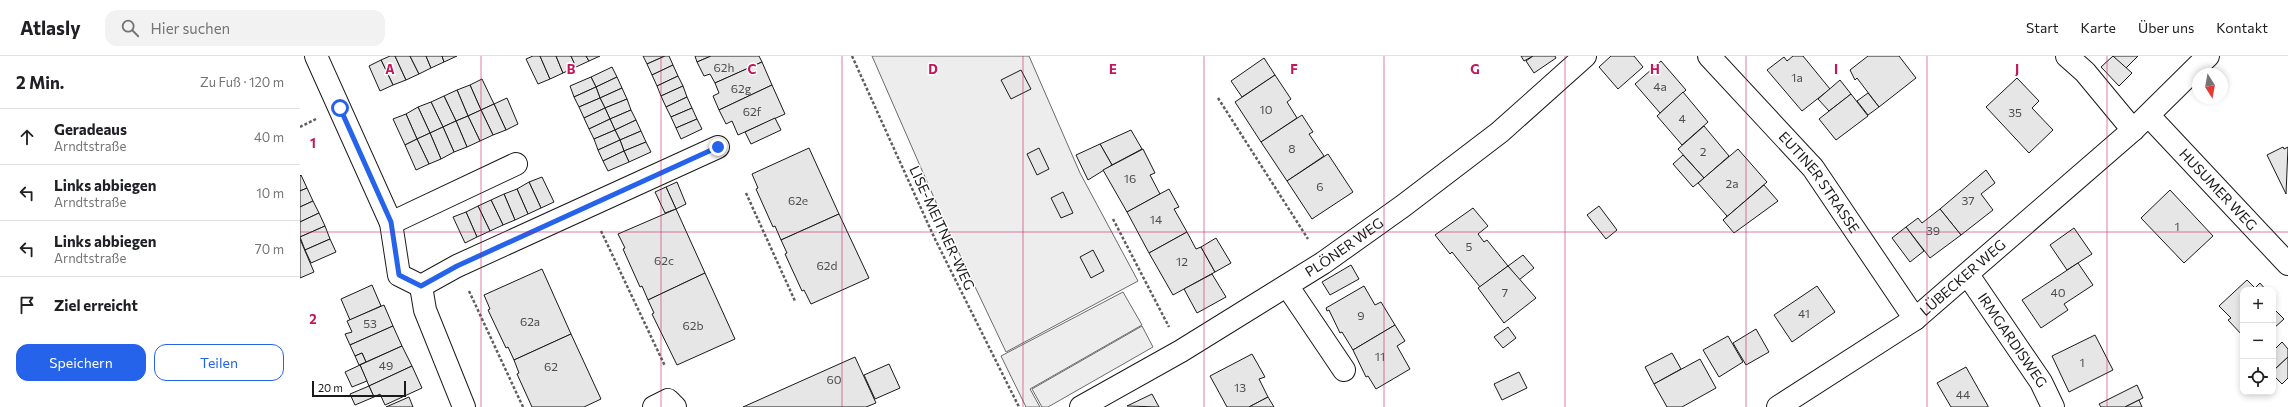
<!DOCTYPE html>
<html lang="de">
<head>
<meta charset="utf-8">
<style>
  :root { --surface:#fff; --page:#f2f2f2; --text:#202124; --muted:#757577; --line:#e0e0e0; --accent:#2563eb }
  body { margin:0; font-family:Commissioner,sans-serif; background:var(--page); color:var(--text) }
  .controls { position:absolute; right:12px; bottom:12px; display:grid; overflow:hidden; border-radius:8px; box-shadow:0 2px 6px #0003 }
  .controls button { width:36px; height:36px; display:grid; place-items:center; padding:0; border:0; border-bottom:1px solid var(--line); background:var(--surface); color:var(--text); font:20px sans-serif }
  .compass { position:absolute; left:1892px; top:12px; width:36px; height:36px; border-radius:50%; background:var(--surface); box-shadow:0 2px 6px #0003; rotate:169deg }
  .scale { position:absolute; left:12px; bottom:10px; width:94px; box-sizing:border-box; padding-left:4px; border:2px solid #1a1a1a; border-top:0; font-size:11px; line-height:14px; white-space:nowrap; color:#1a1a1a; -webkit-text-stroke:3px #fff; paint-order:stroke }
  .stop { position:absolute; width:12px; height:12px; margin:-9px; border:3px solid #2563eb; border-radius:50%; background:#fff }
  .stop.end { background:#2563eb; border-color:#fff; box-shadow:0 1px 4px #0008 }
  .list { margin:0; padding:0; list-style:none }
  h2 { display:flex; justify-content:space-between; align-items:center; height:52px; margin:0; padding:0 16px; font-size:17px }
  h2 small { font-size:13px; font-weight:400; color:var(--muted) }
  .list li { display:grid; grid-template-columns:26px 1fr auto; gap:12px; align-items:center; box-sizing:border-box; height:56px; padding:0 16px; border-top:1px solid var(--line) }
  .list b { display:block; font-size:15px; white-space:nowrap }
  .list p { margin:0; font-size:13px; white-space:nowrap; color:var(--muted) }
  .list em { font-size:13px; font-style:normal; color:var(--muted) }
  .actions { display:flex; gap:8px; padding:12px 16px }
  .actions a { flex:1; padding:9px 0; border:1px solid var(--accent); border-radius:12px; text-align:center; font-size:14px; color:var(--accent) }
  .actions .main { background:var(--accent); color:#fff }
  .icon { flex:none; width:22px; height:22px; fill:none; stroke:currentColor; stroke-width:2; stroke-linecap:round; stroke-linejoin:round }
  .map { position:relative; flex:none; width:1988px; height:351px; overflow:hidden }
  header { display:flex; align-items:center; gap:24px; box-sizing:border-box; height:56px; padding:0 20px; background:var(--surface); border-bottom:1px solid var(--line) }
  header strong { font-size:19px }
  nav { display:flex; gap:22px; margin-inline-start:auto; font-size:14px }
  .search { width:280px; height:36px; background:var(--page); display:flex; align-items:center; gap:10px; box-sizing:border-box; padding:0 14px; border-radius:12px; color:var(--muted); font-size:15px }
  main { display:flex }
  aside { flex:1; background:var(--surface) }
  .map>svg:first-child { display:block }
</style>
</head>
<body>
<header>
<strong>Atlasly</strong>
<div class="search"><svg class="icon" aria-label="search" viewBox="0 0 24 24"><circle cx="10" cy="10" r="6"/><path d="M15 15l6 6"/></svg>Hier suchen</div>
<nav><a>Start</a><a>Karte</a><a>Über uns</a><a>Kontakt</a></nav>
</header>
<main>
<aside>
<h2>2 Min.<small>Zu Fuß · 120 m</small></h2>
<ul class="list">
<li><svg class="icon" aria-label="ahead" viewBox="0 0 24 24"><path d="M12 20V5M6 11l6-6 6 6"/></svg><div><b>Geradeaus</b><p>Arndtstraße</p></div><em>40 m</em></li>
<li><svg class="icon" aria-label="left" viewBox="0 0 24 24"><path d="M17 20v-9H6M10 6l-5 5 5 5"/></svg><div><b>Links abbiegen</b><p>Arndtstraße</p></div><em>10 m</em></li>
<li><svg class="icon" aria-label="left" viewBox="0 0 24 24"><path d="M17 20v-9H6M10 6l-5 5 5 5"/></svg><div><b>Links abbiegen</b><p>Arndtstraße</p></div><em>70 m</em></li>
<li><svg class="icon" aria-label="arrive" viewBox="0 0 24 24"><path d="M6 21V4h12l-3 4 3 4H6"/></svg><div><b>Ziel erreicht</b></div></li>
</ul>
<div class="actions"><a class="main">Speichern</a><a>Teilen</a></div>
</aside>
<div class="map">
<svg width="1988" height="351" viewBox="0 0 1988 351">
  <rect width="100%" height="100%" fill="#fff"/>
  <!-- built -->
  <g fill="#ededed" stroke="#6a6a6a">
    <path d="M572,0H729L780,117L838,225L706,296L649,176Z"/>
    <path d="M823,236L842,269L730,333L740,351H726L701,300Z"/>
    <path d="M842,270L853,291L748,351H742L732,333Z"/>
  </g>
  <!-- building -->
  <g fill="#e6e6e6" stroke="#1a1a1a">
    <path d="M90,0H95L106,24L93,29L81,4Z"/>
    <path d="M95,0H110L119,18L106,24Z"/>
    <path d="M110,0H126L131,12L119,18Z"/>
    <path d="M126,0H142L144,6L131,12Z"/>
    <path d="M142,0H157L144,6Z"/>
    <path d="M233,0H240L250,23L238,28L226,3Z"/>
    <path d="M240,0H256L263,17L250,23Z"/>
    <path d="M256,0H271L276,11L263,17Z"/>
    <path d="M271,0H286L289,5L276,11Z"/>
    <path d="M286,0H300L289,5Z"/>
    <path d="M343,0H365L347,8Z"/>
    <path d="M365,0H369L373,9L352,19L347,8Z"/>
    <path d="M395,0H411L397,6Z"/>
    <path d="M411,0H459L462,6L415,27L410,18L404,20L397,6Z"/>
    <path d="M1221,0H1233L1224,5Z"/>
    <path d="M1233,0H1255L1256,2L1234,17L1226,5Z"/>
    <path d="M1311,0H1334L1343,11L1318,33L1299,11Z"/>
    <path d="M1493,0H1503L1530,33L1502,55L1467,14L1484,1L1487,5Z"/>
    <path d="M1568,0H1599L1616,22L1579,51L1557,22L1555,24L1550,14Z"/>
    <path d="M1813,0H1838L1825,13Z"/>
    <path d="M1813,0L1832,17L1819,30L1801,11Z"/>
    <path d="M964,2L975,19L942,41L931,25Z"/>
    <path d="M81,4L93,29L80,35L69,10Z"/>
    <path d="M1361,5L1386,34L1360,57L1335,28Z"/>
    <path d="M462,6L472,29L419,54L413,40L419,37L415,27Z"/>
    <path d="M373,9L378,20L357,30L352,19Z"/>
    <path d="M312,11L317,21L296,31L291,21Z"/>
    <path d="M721,14L731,33L711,43L701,24Z"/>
    <path d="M975,19L991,43L987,46L997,62L961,86L935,46Z"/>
    <path d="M378,20L383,30L361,40L357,30Z"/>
    <path d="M291,21L296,31L274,41L270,30Z"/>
    <path d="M317,21L322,32L300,42L296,31Z"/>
    <path d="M1717,22L1739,45L1732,52L1753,74L1729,97L1686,51Z"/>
    <path d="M182,23L194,48L181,54L170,29Z"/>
    <path d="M1540,24L1551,38L1529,55L1518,43Z"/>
    <path d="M170,29L181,54L168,60L157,34Z"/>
    <path d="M472,29L485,58L438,79L432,65L426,68L419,54Z"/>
    <path d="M383,30L387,41L366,51L361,40Z"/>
    <path d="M296,31L300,42L279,51L274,41Z"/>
    <path d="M322,32L327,43L305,52L300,42Z"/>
    <path d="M157,34L168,60L156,65L144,40Z"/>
    <path d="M1383,36L1408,66L1382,89L1357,60Z"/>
    <path d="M1568,37L1579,51L1568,59L1557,45Z"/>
    <path d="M1551,38L1568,60L1536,84L1519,63Z"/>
    <path d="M144,40L156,65L143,71L131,46Z"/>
    <path d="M387,41L392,52L371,61L366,51Z"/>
    <path d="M207,42L218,68L206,74L194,48Z"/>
    <path d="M300,42L305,52L284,62L279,51Z"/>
    <path d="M327,43L331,54L310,63L305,52Z"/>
    <path d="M131,46L143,71L130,77L118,51Z"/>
    <path d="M194,48L206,74L193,79L181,54Z"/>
    <path d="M118,51L130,77L117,83L106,58Z"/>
    <path d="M305,52L310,63L289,73L284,62Z"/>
    <path d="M392,52L397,63L376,72L371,61Z"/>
    <path d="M181,54L193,79L180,85L168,60Z"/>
    <path d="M331,54L336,64L315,74L310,63Z"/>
    <path d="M106,58L117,83L105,89L93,63Z"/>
    <path d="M1002,59L1013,76L1009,78L1024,100L987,125L961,86Z"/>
    <path d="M168,60L180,85L167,91L156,65Z"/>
    <path d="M475,62L481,74L451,88L445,76Z"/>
    <path d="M310,63L315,74L294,83L289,73Z"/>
    <path d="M397,63L402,73L381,83L376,72Z"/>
    <path d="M336,64L341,75L320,84L315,74Z"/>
    <path d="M156,65L167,91L154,96L143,71Z"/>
    <path d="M1404,70L1429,100L1404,122L1378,93Z"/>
    <path d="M143,71L154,96L141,103L130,77Z"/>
    <path d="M315,74L320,84L298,94L294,83Z"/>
    <path d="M831,74L842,93L812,109L800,88Z"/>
    <path d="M341,75L346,86L324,95L320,84Z"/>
    <path d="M130,77L141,103L129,108L117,83Z"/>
    <path d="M117,83L129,108L116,114L105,89Z"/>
    <path d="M320,84L324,95L303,105L298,94Z"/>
    <path d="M346,86L351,96L329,106L324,95Z"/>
    <path d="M800,88L812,109L788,124L776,99Z"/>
    <path d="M1983,91L1984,93L1988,91L1986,138L1967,99Z"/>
    <path d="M509,92L539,158L481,184L475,170L473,171L456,133L458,132L452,118Z"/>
    <path d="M739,92L749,113L737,119L727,98Z"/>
    <path d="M843,93L855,117L850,119L860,138L827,156L803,114Z"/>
    <path d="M1438,93L1467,126L1423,164L1427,160L1398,127Z"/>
    <path d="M324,95L329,106L308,115L303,105Z"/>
    <path d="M1028,98L1053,136L1012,163L987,125Z"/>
    <path d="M1383,99L1404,122L1393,131L1373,108Z"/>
    <path d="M1686,114L1695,127L1681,138L1693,154L1661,179L1640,153Z"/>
    <path d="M1,119L7,132L0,135V120Z"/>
    <path d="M242,121L254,146L241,152L229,126Z"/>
    <path d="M229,126L241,152L228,158L217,133Z"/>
    <path d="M377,126L386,148L376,153L366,131Z"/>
    <path d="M1464,129L1478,145L1434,177L1423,164Z"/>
    <path d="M366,131L376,153L365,157L355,136Z"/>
    <path d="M7,132L13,145L0,151V135Z"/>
    <path d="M217,133L228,158L215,164L204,138Z"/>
    <path d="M869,133L879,151L874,153L887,176L849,197L827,156Z"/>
    <path d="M1870,134L1913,180L1884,207L1841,162Z"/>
    <path d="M763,136L773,157L761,162L751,142Z"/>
    <path d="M204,138L215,164L203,169L191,144Z"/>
    <path d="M191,144L203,169L190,175L178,150Z"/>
    <path d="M13,145L19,157L0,166V151Z"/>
    <path d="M178,150L190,175L177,181L166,156Z"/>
    <path d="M1299,150L1317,174L1306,183L1287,159Z"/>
    <path d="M1173,152L1188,170L1178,178L1184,186L1187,184L1208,210L1180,231L1152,196L1150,198L1135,179Z"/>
    <path d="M376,153L405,217L348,244L342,230L340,231L323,193L325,192L318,178Z"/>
    <path d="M1640,153L1661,179L1630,202L1606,171L1618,162L1622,167Z"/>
    <path d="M166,156L177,181L165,187L153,161Z"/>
    <path d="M19,157L25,170L0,181V166Z"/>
    <path d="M539,158L569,222L511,248L504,234L502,235L485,198L487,197L481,184Z"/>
    <path d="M25,170L30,183L5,194L0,181Z"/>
    <path d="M1606,171L1624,195L1610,206L1592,182Z"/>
    <path d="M1774,172L1792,198L1767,214L1750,189Z"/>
    <path d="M887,176L896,193L901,191L915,216L873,239L849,197Z"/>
    <path d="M916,182L931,207L915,216L901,191Z"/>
    <path d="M0,183L14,216L0,222Z"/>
    <path d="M30,183L36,196L11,207L5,194Z"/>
    <path d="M793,194L804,215L791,222L780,201Z"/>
    <path d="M1223,199L1234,212L1219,224L1208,210Z"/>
    <path d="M1778,207L1793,229L1764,248L1768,254L1741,272L1722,244Z"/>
    <path d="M1051,209L1059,223L1030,239L1022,226Z"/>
    <path d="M1208,210L1236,242L1204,267L1178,232Z"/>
    <path d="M242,213L271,278L214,304L208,291L206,292L188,254L190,253L184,239Z"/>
    <path d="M405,217L435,283L377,309L352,258L354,257L348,244Z"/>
    <path d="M912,218L926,241L897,257L884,233Z"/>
    <path d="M1947,224L1955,232L1960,227L1966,234H1943V280L1928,264L1931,262L1919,250Z"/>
    <path d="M72,229L81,250L50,264L41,243Z"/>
    <path d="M1064,230L1075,249L1081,246L1095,269L1053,294L1042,276L1040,277L1029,254L1027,255L1026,252Z"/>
    <path d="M1517,230L1535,256L1492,286L1474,259Z"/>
    <path d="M84,249L93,270L50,289L45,278L52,276L47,265Z"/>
    <path d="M1973,252L1984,263L1973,273Z"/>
    <path d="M1095,269L1105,285L1097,290L1110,313L1076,333L1068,320L1066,321L1053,294Z"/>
    <path d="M93,270L102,290L66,306L62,297L55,300L50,289Z"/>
    <path d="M1208,271L1216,282L1203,292L1194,281Z"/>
    <path d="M1456,273L1469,296L1446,309L1433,287Z"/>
    <path d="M271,278L301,343L284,351H232L217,318L219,317L214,304Z"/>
    <path d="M1795,279L1813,314L1769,336L1752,300Z"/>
    <path d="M1428,280L1443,306L1419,321L1403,294Z"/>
    <path d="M1982,286L1988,293V301L1973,315V295Z"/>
    <path d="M102,290L112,310L69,330L60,309Z"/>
    <path d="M62,297L66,306L59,309L55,300Z"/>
    <path d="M1372,297L1381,313L1354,328L1345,311Z"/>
    <path d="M952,298L965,321L959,323L968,341L949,351H927L910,320Z"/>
    <path d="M555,301L576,347L566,351H443Z"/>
    <path d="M1988,301V322L1982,328L1973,319V315Z"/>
    <path d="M1400,303L1416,332L1382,351H1367L1354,328Z"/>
    <path d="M589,308L600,332L575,343L564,319Z"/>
    <path d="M60,309L67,325L52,331L45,316Z"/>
    <path d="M112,310L122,332L85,349L80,338L74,341L69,330Z"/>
    <path d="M1666,311L1688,350V351H1651L1637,327Z"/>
    <path d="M1219,316L1227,332L1202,344L1194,328Z"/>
    <path d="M1837,329L1843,342L1825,351H1801L1799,348Z"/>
    <path d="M69,330L74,341L55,349L50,338Z"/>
    <path d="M852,338L859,351L827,350Z"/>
    <path d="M109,341L113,351H86Z"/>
    <path d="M968,341L974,351H949Z"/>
    <path d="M1839,344L1842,351H1825Z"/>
  </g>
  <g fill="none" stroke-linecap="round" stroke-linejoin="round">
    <defs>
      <g id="minor">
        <path d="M16,0L91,167L99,219L121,230"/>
        <path id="s1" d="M1409,0L1513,112L1615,263"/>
        <path d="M1767,0L1785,16L1833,74"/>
        <path id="s2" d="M1849,60L1988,208"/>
        <path d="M91,167L216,108"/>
        <path id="s3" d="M1668,219L1741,326L1753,351"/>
        <path d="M121,230L157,210L418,91"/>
        <path d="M121,230L125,254L164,351"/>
        <path d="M988,231L1044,314"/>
        <path d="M354,351L368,344L375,351"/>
        <path id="s4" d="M781,351L881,295L1023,207L1103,150L1200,76L1285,0"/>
        <path id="s5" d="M1478,351L1615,263L1833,74L1908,0"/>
      </g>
    </defs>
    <!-- minor casing -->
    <use href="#minor" stroke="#1a1a1a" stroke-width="24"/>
    <!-- path -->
    <g stroke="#5f5f5f" stroke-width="2.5" stroke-dasharray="3 2" stroke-linecap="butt">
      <path d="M552,0L634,181L719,351"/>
      <path d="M918,42L1008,183"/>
      <path d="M0,71L16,63"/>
      <path d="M446,137L495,245"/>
      <path d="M813,163L869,271"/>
      <path d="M301,175L365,310"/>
      <path d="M169,235L223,351"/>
    </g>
    <!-- minor -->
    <use href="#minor" stroke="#fff" stroke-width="22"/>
  </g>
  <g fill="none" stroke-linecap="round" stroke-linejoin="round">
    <!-- route -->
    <path stroke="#2563eb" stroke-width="5" d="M40,52L91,166L99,219L121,230L157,210L418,91"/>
  </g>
  <!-- grid -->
  <path fill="none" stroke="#c2185b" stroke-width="1" stroke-opacity="0.55" d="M181,0V351M361,0V351M542,0V351M723,0V351M904,0V351M1084,0V351M1265,0V351M1446,0V351M1627,0V351M1807,0V351M0,176H1988"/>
  <g text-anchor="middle" stroke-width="3" stroke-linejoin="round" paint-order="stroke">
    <!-- number labels -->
    <g font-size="12" fill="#4d4d4d">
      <text x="424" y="16">62h</text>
      <text x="1497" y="26">1a</text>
      <text x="1360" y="35">4a</text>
      <text x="441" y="37">62g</text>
      <text x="966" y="58">10</text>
      <text x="452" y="60">62f</text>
      <text x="1715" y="61">35</text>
      <text x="1382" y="67">4</text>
      <text x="992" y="97">8</text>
      <text x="1403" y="100">2</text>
      <text x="830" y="127">16</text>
      <text x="1432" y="132">2a</text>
      <text x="1020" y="135">6</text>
      <text x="498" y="149">62e</text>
      <text x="1668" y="149">37</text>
      <text x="856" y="168">14</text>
      <text x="1877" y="175">1</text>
      <text x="1633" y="179">39</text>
      <text x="1169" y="195">5</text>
      <text x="364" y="209">62c</text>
      <text x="882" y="210">12</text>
      <text x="527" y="214">62d</text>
      <text x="1205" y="241">7</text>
      <text x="1758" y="241">40</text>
      <text x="1504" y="262">41</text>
      <text x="1061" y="264">9</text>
      <text x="230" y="270">62a</text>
      <text x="70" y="272">53</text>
      <text x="393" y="274">62b</text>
      <text x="1080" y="305">11</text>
      <text x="1782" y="311">1</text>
      <text x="86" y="314">49</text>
      <text x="251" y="315">62</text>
      <text x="534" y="328">60</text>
      <text x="940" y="336">13</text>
      <text x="1663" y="343">44</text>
    </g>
    <!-- street labels -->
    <g font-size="14" fill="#1a1a1a" stroke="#fff">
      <text dy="5" stroke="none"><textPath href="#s1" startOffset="168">EUTINER STRASSE</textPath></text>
      <text dy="5" stroke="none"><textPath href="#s2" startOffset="101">HUSUMER WEG</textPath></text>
      <text transform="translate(642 172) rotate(65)" y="5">LISE-MEITNER-WEG</text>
      <text dy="5" stroke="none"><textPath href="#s4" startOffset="308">PLÖNER WEG</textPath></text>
      <text dy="5" stroke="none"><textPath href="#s5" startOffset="226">LÜBECKER WEG</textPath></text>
      <text dy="5" stroke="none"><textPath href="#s3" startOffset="79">IRMGARDISWEG</textPath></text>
    </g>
  </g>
  <g font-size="13" text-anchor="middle" font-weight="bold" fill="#c2185b" stroke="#fff" stroke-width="3" stroke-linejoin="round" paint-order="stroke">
    <text x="90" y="18">A</text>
    <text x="271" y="18">B</text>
    <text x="452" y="18">C</text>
    <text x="633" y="18">D</text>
    <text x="813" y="18">E</text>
    <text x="994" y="18">F</text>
    <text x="1175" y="18">G</text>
    <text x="1355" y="18">H</text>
    <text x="1536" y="18">I</text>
    <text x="1717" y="18">J</text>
    <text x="13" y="92">1</text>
    <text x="13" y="268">2</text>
  </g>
</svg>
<div class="controls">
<button>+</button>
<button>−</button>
<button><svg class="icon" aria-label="locate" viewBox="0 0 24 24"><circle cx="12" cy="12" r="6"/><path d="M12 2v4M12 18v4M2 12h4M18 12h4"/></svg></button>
</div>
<svg class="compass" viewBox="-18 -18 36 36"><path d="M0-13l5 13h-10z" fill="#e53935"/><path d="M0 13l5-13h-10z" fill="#757577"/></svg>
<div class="scale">20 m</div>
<div class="stop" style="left:40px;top:52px"></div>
<div class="stop end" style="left:418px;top:91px"></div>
</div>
</main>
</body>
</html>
